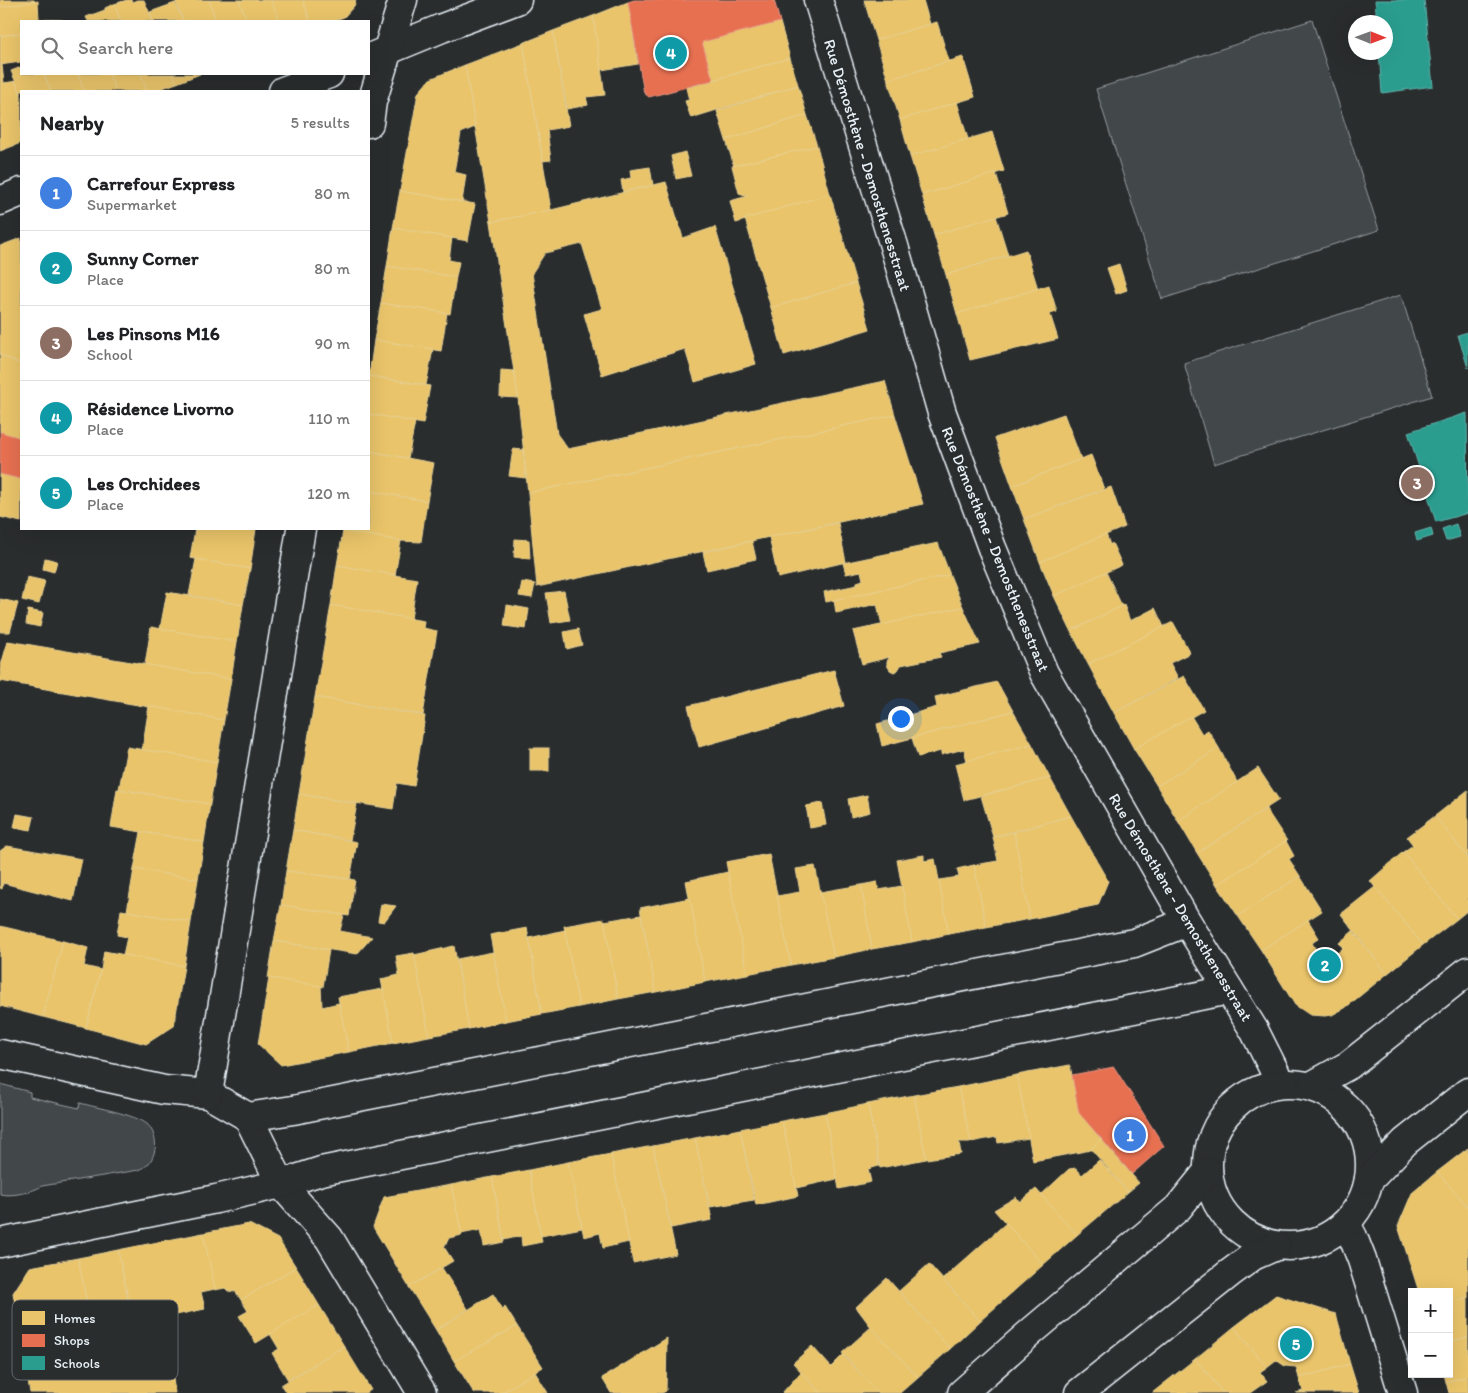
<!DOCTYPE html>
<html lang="en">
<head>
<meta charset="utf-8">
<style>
  :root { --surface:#fff; --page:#f2f2f2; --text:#202124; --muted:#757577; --line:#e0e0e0; --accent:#847042 }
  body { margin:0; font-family:Itim,sans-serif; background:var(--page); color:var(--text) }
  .controls { position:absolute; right:15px; bottom:15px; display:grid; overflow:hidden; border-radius:0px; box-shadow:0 5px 20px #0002 }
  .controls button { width:45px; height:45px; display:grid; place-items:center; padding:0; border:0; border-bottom:1px solid var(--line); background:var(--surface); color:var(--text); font:25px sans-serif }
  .compass { position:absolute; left:1348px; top:15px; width:45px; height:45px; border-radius:50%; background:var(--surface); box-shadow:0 5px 20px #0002; rotate:91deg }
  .you { position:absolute; left:900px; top:718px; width:18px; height:18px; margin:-12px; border:4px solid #fff; border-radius:50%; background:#1a73e8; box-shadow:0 0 0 8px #1a73e833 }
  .badge { display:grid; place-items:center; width:32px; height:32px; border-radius:50%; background:var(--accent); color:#fff; font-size:16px; font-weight:700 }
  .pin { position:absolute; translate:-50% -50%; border:2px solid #fff; box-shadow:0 1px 5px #0006 }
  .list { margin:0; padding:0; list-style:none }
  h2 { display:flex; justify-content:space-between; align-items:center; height:65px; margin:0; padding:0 20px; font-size:21px }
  h2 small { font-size:16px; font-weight:400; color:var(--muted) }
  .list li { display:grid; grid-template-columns:32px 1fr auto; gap:15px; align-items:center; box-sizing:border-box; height:75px; padding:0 20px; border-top:1px solid var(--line) }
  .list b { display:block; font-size:19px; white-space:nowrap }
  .list p { margin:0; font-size:16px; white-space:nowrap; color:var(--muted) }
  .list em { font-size:16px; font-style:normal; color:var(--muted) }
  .icon { flex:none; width:28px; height:28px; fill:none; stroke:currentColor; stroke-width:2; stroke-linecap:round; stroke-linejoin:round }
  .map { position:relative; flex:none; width:1468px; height:1393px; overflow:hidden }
  .search { position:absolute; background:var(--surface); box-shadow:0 5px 20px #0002; left:20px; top:20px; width:350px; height:55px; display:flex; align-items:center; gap:12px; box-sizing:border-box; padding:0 18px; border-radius:0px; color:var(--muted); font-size:19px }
  .panel { position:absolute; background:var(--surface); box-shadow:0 5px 20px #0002; left:20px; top:90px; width:350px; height:440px; border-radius:0px }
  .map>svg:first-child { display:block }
</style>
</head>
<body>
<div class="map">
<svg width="1468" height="1393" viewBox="0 0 1468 1393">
  <rect width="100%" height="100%" fill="#2a2d2e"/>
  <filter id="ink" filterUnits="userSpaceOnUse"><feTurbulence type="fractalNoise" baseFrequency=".02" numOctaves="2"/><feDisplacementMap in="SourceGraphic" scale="10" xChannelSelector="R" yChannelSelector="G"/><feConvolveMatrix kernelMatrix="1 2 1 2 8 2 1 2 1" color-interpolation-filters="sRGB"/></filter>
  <g filter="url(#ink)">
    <!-- green -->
    <g fill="#424648" stroke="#959ca0">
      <path d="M1312,20L1379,230L1162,299L1096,89Z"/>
      <path d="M1401,295L1432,396L1214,464L1184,363Z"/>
      <path d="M0,1084L30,1092V1097L79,1108L80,1103C98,1108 133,1114 147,1124C153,1129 157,1142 155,1150C152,1160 149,1166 139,1170L42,1186C32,1192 12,1197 0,1194Z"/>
    </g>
    <!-- homes -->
    <g fill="#e9c46a" stroke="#e9d295">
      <path d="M0,0H34L35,2L0,7Z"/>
      <path d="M127,0H131L132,2L137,0H144L153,21H121L114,4Z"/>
      <path d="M175,0H209L216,21H183Z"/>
      <path d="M209,0H239L247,21H216Z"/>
      <path d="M239,0H271L280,21H247Z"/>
      <path d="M271,0H303L310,21H280Z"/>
      <path d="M303,0H356L354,6L344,17L333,21H310Z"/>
      <path d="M864,0H923L930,24L876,40Z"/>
      <path d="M38,1L39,19L63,20L62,21H21V33L0,36V7Z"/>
      <path d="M628,2L638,64L601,70L593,16Z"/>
      <path d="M175,3L183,21H153L150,12Z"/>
      <path d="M114,4L121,21H88L86,17L105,10V8Z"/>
      <path d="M593,16L605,95L586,97L588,105L567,109L553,31Z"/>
      <path d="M780,22L790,58L713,80L702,42Z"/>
      <path d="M937,22L949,61L888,80L876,40Z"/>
      <path d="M553,31L569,126L547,130L551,160L543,161L523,43Z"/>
      <path d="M21,33V62L0,65V36Z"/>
      <path d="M523,43L551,210L491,222L465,65Z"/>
      <path d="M963,57L975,97L900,120L888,80Z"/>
      <path d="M790,58L798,85L691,118L685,101L689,100L686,88Z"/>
      <path d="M0,65H2L4,83L17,81L21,94V143L0,151Z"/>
      <path d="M465,65L475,127L461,133L454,172L466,175L462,202L400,191L418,93L430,79Z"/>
      <path d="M21,67V74H44L51,91H21V94L11,71Z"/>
      <path d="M44,74H78L84,91H51Z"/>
      <path d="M78,74H109L116,91H84Z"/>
      <path d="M109,74H141L147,91H116Z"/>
      <path d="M141,74H173L177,83L154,91H147Z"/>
      <path d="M173,74H200L177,83Z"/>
      <path d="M798,85L807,115L726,140L717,111Z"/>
      <path d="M957,102L968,139L910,156L900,120Z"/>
      <path d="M807,115L817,146L734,166L726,140Z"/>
      <path d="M992,132L1004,171L922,195L910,156Z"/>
      <path d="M817,146L830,194L736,223L730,201L748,196L739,193L732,166Z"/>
      <path d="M685,152L691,176L676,179L671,156Z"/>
      <path d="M650,167L653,185L623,192L621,180L631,178L630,170Z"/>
      <path d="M996,173L1008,213L934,235L922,195Z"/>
      <path d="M666,182L683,238L715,227L756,364L695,382L685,349L602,375L584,314L602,309L582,244L545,253L532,273L557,434L568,449L885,381L895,415L528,493L518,398L491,222L551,210Z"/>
      <path d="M400,191L475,204L468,241L393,228Z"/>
      <path d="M830,194L856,283L771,308L745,219Z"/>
      <path d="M996,216L1008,255L946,275L934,235Z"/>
      <path d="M393,228L452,238L449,260L459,262L456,277L387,266Z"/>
      <path d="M21,238V364L0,355V246Z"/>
      <path d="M1026,250L1038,289L957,314L946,275Z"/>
      <path d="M1119,264L1127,290L1116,294L1107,268Z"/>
      <path d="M387,266L456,277L450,314L381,303Z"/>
      <path d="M856,283L870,329L784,355L771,308Z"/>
      <path d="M1049,285L1057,312L1050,314L1058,339L970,360L957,314Z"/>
      <path d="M381,303L447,313L441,351L374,340Z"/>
      <path d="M374,340L433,349L426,385L369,376Z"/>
      <path d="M0,355L21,364V438L0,432Z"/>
      <path d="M501,370L514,371L518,398L500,397Z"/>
      <path d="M369,376L430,386L423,424L369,414Z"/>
      <path d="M369,414L415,422L408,458L369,451Z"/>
      <path d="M1064,414L1081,459L1012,486L995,438Z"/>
      <path d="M895,415L923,504L537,587L528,493Z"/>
      <path d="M513,449L523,450L526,478L509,476Z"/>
      <path d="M369,451L434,463L427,501L369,491Z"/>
      <path d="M1091,455L1104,489L1024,519L1012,486Z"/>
      <path d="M0,474L21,479V522L0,517Z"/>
      <path d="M1111,487L1125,527L1040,562L1024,519Z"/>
      <path d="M369,491L427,501L421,542L401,541L343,531V529H369Z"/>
      <path d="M838,523L846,562L778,578L769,537Z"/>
      <path d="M195,529H256L250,569L190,558Z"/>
      <path d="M343,531L401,541L395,575L337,565Z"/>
      <path d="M1106,534L1110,545L1112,543L1122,565L1054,596L1040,562Z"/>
      <path d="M515,539L529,540L530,559L514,557Z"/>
      <path d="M752,541L756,559L707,570L703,552Z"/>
      <path d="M938,543L950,575L826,602L824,592L857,585V582L863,580L861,571L846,574L843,563Z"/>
      <path d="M45,558L57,561L54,572L43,569Z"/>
      <path d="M196,559L250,569L243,605L189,595Z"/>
      <path d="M337,565L417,579L411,619L331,605Z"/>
      <path d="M1106,572L1122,606L1071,631L1054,596Z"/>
      <path d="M950,575L963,607L882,625L877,604L836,613L834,600Z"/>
      <path d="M27,577L45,581L39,604L22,600Z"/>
      <path d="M522,582L535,584L532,598L519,596Z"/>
      <path d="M564,591L570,620L551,623L546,593Z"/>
      <path d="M167,592L243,605L237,642L160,629Z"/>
      <path d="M0,599L18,603L10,632H0Z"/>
      <path d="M331,605L424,621L423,628L437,631L423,715L315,697Z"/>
      <path d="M507,605L529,609L526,629L504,626Z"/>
      <path d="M1124,605L1130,621L1155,608L1164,627L1088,664L1071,631Z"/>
      <path d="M963,607L980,644L939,653L941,657L901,665L898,670L894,672L890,670L887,665V661L890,657L862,664L853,631Z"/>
      <path d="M28,610L43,613L40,627L26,624Z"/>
      <path d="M1173,622L1190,653L1170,663L1178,678L1114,713L1088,664Z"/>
      <path d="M151,627L237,642L231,679L145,665Z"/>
      <path d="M578,629L582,645L567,649L564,632Z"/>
      <path d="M8,641L231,679L224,720L0,681V669Z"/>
      <path d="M834,670L844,706L699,747L688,706Z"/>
      <path d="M1184,676L1204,710L1134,749L1114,713Z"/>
      <path d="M997,682L1013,711L882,746L877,724L937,707L935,697Z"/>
      <path d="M315,697L425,716L414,786L397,783L393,809L299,794Z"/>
      <path d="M149,706L224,720L217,762L142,750Z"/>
      <path d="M1013,711L1032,744L967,761L964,749L941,755V751L918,757L912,738Z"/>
      <path d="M1191,716L1202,734L1208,730L1219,748L1157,786L1134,749Z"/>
      <path d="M1032,744L1050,778L964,800L955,764Z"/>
      <path d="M127,747L217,762L210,804L119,789Z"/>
      <rect x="530" y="748" width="19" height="23"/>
      <path d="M1219,748L1237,782L1178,821L1157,786Z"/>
      <path d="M1258,768L1279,800L1197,853L1178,821Z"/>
      <path d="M1050,778L1071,816L993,837L981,796Z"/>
      <path d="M117,789L210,804L204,842L111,827Z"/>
      <path d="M1468,790V858L1435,816Z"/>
      <path d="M299,794L357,804L350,840L293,830Z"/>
      <path d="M867,795L870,812L851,817L848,799Z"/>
      <path d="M822,803L826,825L810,828L806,806Z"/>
      <path d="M1266,809L1287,841L1217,885L1197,853Z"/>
      <path d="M17,814L34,817L31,830L14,827Z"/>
      <path d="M1071,816L1108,881L1098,905L1030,919L1014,832Z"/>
      <path d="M1435,816L1468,858V910L1457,919L1403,852L1413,845L1407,837Z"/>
      <path d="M293,830L357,842L350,879L286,871Z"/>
      <path d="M141,832L204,842L198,879L134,869Z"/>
      <path d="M1014,832L1030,919L986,927L974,865L998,861L993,837Z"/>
      <path d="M1286,841L1294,856L1289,859L1300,876L1238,916L1217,885Z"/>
      <path d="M7,846L82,859L73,901L3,883L2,889L0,888V851Z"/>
      <path d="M1403,852L1457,919L1423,945L1370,881Z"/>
      <path d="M769,854L791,965L747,974L726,862Z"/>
      <path d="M924,855V861L935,859L949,934L912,942L897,860Z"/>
      <path d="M974,865L986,927L949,934L939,880L959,877L957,869Z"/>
      <path d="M815,866L834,957L791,965L777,896L800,892L796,869Z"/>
      <path d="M134,869L198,879L191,922L127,911Z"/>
      <path d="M286,871L355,880L349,916L281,905Z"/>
      <path d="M728,872L747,974L705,982L686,881Z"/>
      <path d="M1300,876L1322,911L1261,950L1238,916Z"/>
      <path d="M877,882L879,890L902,886L912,942L872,949L861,885Z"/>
      <path d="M861,885L872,949L834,957L820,892Z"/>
      <path d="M1375,887L1423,945L1387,974L1341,914Z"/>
      <path d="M690,898L705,982L656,992L640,908Z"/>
      <path d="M381,904L396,906L384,922L378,921Z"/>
      <path d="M281,905L344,915L340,931L372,937L357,954L274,941Z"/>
      <path d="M121,910L191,922L184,966L123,955L127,937L117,935Z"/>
      <path d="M641,915L656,992L618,999L604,921Z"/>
      <path d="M604,919L618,999L579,1007L564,926Z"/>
      <path d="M1308,920L1319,938L1312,943L1318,953L1323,952L1329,953L1334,956L1343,948L1339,943L1353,931L1387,974L1345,1008L1332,1015L1325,1016L1310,1015L1295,1005L1261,950Z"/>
      <path d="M0,926L63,941L43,1017L0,1006Z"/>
      <path d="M527,928L542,1014L506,1021L490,935Z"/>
      <path d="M565,930L579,1007L542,1014L529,938Z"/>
      <path d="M63,941L88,948L84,966L101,970L86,1028L43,1017Z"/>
      <path d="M274,941L329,950L323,987L268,978Z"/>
      <path d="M454,946L469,1029L429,1036L414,955Z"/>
      <path d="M104,951L184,966L174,1026L146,1044L86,1028L101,970Z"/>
      <path d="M493,952L506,1021L469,1029L457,959Z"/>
      <path d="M414,953L429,1036L393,1043L381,979L399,975L396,956Z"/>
      <path d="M269,978L321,986L322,1007L339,1003L349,1052L281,1065L258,1044Z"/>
      <path d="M383,989L393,1043L349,1052L338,997Z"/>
      <path d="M1070,1065L1079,1113L1101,1139L1091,1150L1033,1161L1017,1075Z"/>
      <path d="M1017,1075L1029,1138L998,1143L997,1137L971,1142L958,1087Z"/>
      <path d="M958,1087L971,1142H959L961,1154L926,1159L914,1095Z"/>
      <path d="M914,1095L926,1159L880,1168L868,1104Z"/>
      <path d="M868,1104L879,1166L868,1169L871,1182L839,1189L825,1113Z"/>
      <path d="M825,1113L837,1179L796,1188L782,1121Z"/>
      <path d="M782,1121L798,1196L756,1205L740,1129Z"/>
      <path d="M740,1129L754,1200L710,1207L695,1138Z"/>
      <path d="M695,1138L712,1220L671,1228L653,1146Z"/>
      <path d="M1101,1139L1139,1183L1128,1192L1091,1149Z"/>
      <path d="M653,1146L676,1254L633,1263L611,1154Z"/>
      <path d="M1468,1148V1207L1437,1172Z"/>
      <path d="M611,1154L629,1242L603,1248L600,1233L584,1237L568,1162Z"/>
      <path d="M1099,1160L1128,1192L1077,1235L1041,1195L1069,1169L1076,1168L1082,1175Z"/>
      <path d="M568,1162L582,1228L541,1236L529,1170Z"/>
      <path d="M529,1170L542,1242L522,1246L521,1236L504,1240L492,1177Z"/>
      <path d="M1437,1172L1468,1207V1297L1449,1303V1292H1419L1398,1226L1412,1193Z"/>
      <path d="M492,1177L504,1242L484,1246L481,1230L461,1234L451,1185Z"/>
      <path d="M451,1185L462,1235L449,1238L444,1247L453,1261L409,1287L373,1227L384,1197Z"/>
      <path d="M1036,1189L1077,1235L1043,1265L994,1210L1016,1197L1020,1202Z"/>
      <path d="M1006,1223L1043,1265L980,1321L943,1279Z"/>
      <path d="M249,1224L278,1239L296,1267L241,1300L236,1292L228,1291L225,1288L215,1290L203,1233Z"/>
      <path d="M203,1233L215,1289L201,1292L205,1309L147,1321L144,1309L131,1312L118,1250Z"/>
      <path d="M118,1250L129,1305L89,1313L78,1258Z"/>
      <path d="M78,1258L89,1314L73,1317L78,1340L23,1350L13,1293L30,1267Z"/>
      <path d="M929,1264L980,1321L950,1349L899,1291Z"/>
      <path d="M296,1267L319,1305L256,1343L239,1316L248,1311L241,1300Z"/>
      <path d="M442,1268L468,1309L436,1330L409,1287Z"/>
      <path d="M887,1278L950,1349L918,1377L871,1327L856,1307Z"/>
      <path d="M493,1294L503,1310L505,1307L517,1326L454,1361L436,1330Z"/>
      <path d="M1276,1295L1336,1314L1350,1364L1299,1378L1296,1367L1285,1366L1276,1360L1267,1367L1234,1327Z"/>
      <path d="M1468,1297V1337L1449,1342V1303Z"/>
      <path d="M319,1305L344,1346L288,1380L272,1353L279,1349L270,1334Z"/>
      <path d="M517,1326L543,1367L501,1393H474L454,1361Z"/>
      <path d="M871,1327L918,1377L900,1393H878L842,1353Z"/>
      <path d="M1234,1327L1267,1367L1260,1372L1267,1381L1250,1393H1223L1195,1359Z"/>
      <path d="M90,1337L92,1343L137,1348L143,1376L172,1372L175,1393H30L23,1350Z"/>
      <path d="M1468,1337V1376L1446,1382L1444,1374H1449V1342Z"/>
      <path d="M667,1338L666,1391L662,1393H611L602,1378Z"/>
      <path d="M344,1346L371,1390L365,1393H286L281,1385Z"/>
      <path d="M812,1346L831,1367L843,1355L878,1393H821L793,1363Z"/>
      <path d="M1195,1359L1223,1393H1152Z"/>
      <path d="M1350,1364L1359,1393H1296L1303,1391L1299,1378Z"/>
      <path d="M535,1372L548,1393H501Z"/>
      <path d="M801,1372L821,1393H782Z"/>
      <path d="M1468,1376V1393H1449L1446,1382Z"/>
    </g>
    <!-- shops -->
    <g fill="#e76f51" stroke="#e79683">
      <path d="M634,0H774L780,22L702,42L713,80L649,97L644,93L628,2Z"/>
      <path d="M0,432L21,438V479L0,474Z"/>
      <path d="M1114,1067L1164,1146L1132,1174L1079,1113L1072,1075Z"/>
    </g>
    <!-- schools -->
    <g fill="#2a9d8f" stroke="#63b6ae">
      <path d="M1375,0H1424L1433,86L1382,93L1379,52H1386V22H1377Z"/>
      <path d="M1468,332V368L1458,335Z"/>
      <path d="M1467,413L1468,513L1436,522L1408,432Z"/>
      <path d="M1456,524L1460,537L1446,541L1442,529Z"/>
      <path d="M1431,528L1433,536L1417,541L1415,533Z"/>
    </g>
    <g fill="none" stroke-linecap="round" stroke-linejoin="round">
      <defs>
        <g id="street">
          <path d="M818,0L894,246L942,413L992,548L1044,673L1187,922L1254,1030L1275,1072L1279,1084"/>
          <path d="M369,58L442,28L517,0"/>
          <path d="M283,91L329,74"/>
          <path d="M369,123L372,102L403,0"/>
          <path d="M0,201L21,192"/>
          <path d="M0,1054L164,1090L208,1094L248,1117L281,1184L329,1238L422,1393"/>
          <path d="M208,1094L301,529"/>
          <path d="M248,1117L293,1110L1134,943L1187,922"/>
          <path d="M1346,1224L1353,1237L1362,1260L1403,1393"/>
          <path d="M0,1243L216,1199L281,1184L321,1171L1229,990"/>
        </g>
        <g id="secondary">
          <circle cx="1289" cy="1165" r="81"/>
          <path d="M1311,1086L1349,1065L1468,971"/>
          <path d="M1369,1180L1405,1142L1468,1092"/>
          <path d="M962,1393L1031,1332L1178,1208L1208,1171"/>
          <path d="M1079,1393L1230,1273L1253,1256L1276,1246"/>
        </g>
      </defs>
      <!-- street casing -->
      <use href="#street" stroke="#e8f1f8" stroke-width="31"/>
      <!-- secondary casing -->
      <use href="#secondary" stroke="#e8f1f8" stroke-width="31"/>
      <!-- street -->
      <use href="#street" stroke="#2a2d2e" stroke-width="28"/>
      <!-- secondary -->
      <use href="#secondary" stroke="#2a2d2e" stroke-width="28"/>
    </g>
  </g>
  <g text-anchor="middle" stroke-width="5" stroke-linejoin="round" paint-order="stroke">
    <!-- street labels -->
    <g font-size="16" fill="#e8f1f8" stroke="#2a2d2e">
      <text transform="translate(868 165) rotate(73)" y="6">Rue Démosthène - Demosthenesstraat</text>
      <text transform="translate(996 549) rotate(68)" y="6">Rue Démosthène - Demosthenesstraat</text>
      <text transform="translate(1181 907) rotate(59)" y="6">Rue Démosthène - Demosthenesstraat</text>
    </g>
  </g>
  <!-- legend -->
  <rect x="12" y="1300" width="166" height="80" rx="8" fill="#2a2d2e" stroke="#63686b" stroke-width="1"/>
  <rect x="22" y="1311" width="23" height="14" fill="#e9c46a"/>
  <rect x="22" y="1334" width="23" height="13" fill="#e76f51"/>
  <rect x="22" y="1356" width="23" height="14" fill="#2a9d8f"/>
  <g font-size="14" fill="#e8f1f8">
    <text x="54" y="1323">Homes</text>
    <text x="54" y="1345">Shops</text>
    <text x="54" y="1368">Schools</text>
  </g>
</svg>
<div class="controls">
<button>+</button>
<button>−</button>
</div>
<svg class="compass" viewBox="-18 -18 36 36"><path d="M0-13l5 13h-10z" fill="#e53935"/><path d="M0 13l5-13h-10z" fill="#757577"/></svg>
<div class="you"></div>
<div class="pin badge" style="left:1130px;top:1135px;background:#3f7fe0">1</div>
<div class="pin badge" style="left:1325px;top:965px;background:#0f9aa8">2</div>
<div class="pin badge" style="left:1417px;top:483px;background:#8d6e63">3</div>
<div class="pin badge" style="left:671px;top:53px;background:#0f9aa8">4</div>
<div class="pin badge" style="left:1296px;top:1344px;background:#0f9aa8">5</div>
<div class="search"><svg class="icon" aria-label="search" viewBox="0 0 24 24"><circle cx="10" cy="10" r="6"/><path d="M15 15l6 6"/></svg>Search here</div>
<section class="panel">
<h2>Nearby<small>5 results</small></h2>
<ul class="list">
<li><span class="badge" style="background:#3f7fe0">1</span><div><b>Carrefour Express</b><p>Supermarket</p></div><em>80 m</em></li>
<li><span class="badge" style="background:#0f9aa8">2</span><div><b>Sunny Corner</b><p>Place</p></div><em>80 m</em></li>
<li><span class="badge" style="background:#8d6e63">3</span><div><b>Les Pinsons M16</b><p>School</p></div><em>90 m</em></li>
<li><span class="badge" style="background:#0f9aa8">4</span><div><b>Résidence Livorno</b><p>Place</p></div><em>110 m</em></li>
<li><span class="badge" style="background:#0f9aa8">5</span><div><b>Les Orchidees</b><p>Place</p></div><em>120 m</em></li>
</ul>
</section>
</div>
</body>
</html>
